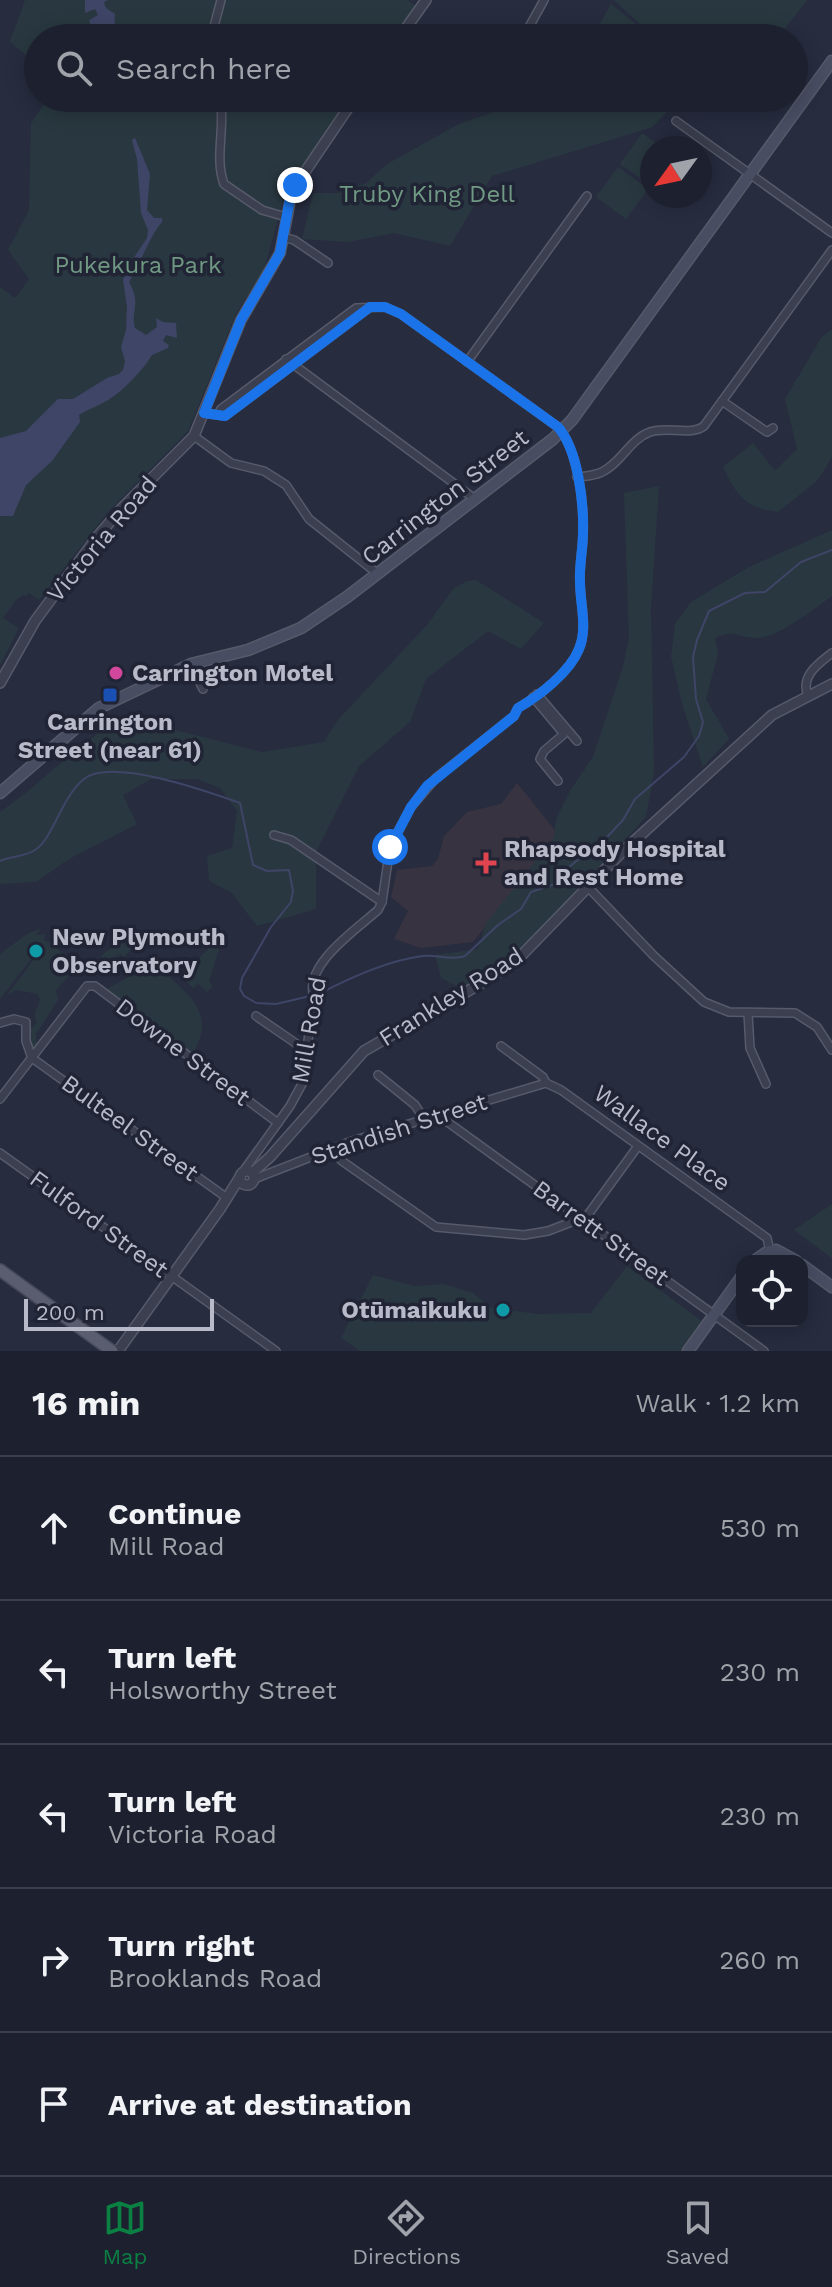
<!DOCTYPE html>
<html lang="en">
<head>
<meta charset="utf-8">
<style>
  :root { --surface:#1d212f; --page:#2a2e3b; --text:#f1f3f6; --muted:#a0a3aa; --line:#3b3e4b; --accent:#0b8043 }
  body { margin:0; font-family:"Work Sans",sans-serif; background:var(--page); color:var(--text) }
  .controls { position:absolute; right:24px; bottom:24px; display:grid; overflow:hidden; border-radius:16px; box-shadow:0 4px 20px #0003 }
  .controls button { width:72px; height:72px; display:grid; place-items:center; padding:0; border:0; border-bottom:2px solid var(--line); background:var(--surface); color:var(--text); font:40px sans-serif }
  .compass { position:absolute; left:640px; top:136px; width:72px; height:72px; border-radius:50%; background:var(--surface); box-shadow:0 4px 20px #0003; rotate:237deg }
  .scale { position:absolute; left:24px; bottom:20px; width:190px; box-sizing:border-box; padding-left:8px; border:4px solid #b8baca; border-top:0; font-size:22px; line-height:28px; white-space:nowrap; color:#b8baca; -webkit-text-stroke:6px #202435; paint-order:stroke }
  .stop { position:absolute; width:24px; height:24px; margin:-18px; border:6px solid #1a73e8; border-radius:50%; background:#fff }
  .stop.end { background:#1a73e8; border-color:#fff; box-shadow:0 2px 8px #0008 }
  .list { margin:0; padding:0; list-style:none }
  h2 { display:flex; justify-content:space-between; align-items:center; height:104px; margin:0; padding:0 32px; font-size:34px }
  h2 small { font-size:26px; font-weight:400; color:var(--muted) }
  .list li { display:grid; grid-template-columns:52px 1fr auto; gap:24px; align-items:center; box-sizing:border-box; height:144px; padding:0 32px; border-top:2px solid var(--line) }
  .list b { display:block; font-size:30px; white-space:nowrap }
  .list p { margin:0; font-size:26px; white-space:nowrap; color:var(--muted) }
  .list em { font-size:26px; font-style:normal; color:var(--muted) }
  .icon { flex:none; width:44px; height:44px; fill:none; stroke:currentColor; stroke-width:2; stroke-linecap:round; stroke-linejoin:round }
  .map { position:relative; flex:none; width:832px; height:1351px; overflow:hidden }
  .search { position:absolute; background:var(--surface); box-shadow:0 4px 20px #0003; left:24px; right:24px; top:24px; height:88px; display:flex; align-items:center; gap:20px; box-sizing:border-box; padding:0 28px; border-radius:44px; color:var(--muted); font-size:30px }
  .sheet { height:824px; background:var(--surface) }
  nav { display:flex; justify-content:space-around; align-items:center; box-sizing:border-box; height:112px; border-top:2px solid var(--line); background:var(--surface); font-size:22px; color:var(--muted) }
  nav a { display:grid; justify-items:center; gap:4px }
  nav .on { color:var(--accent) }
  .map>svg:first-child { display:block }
</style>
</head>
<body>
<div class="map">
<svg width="832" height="1351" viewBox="0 0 832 1351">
  <rect width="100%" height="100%" fill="#272c3f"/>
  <!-- medical -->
  <path fill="#383341" d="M517,783L559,835L473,942L421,948L394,939L408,911L391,897L397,870L432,866L438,859L444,836L467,812L501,804Z"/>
  <!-- green -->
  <g fill="#293840">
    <path d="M25,0H407L421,9L399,38H38V65L10,42Z"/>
    <path d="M614,0H807L778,38H655Z"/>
    <path d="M611,4L653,38H592Z"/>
    <path d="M48,98H355L284,197L264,270L236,314L188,431L108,512L39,600L29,593L26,596L23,595L17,599L3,618L19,628L0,665V287L15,298L29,279L8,250L29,210L31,123Z"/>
    <path d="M535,98H679L653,127L492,176L450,246L394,233L348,242L302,239L313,193H340L366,183L387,164L459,124Z"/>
    <path d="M642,133L662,148H652V182L650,185L620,164Z"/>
    <path d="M618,167L648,189L626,219L596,197Z"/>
    <path d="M832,329V457L818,480L778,512C744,507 738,497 723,467L753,443L775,471L797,449L785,399L821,338Z"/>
    <path d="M659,486L651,607L654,771L646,817L516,960L463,989L441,978L435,955L478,949L486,923L553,839L557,817L571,789L593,757L622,670L629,638L624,493Z"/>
    <path d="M832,530V596C814,609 780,636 759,638C739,639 738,628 715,638L718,654L706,699L729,739L703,767L682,704L671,656L675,624L691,602L749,567Z"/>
    <path d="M476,580L544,623L521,649L488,631L426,679L410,722L359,766L316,852V909L257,926L231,892L209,881L207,856L232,848L237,811L220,788L197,779H151L123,795L137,824L69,859L36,882L0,884V812C45,781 83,737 132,713L164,727L262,752L324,742L337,721L427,625L453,589L467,581Z"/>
    <path d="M41,928L36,935L45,934L44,940L52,943L76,968L56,990L58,1000L36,1034L37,1047L33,1050L30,1047V1030L37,1023L34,1016L40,1000L38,994L15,990L6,997L34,959H38L40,946L31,948L29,957L31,959L0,999V954L27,934Z"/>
    <path d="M125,938H134L137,942L124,957L121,954L114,958L116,968L98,974L93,971L103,954Z"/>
    <path d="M213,944L219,949L209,981L213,986L207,992L198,984L193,988L181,976Z"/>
    <path d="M154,963C183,991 219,1010 193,1053L107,989Z"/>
    <path d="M832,1204V1258L794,1230Z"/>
    <path d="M627,1266L703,1322L683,1351H361L341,1338L373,1275L415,1286L444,1284L473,1293L492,1308L538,1314L591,1313Z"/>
  </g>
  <!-- water -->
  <g fill="#3e4567">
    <path d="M85,0H108L104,2L106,8L115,14L114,38H94L89,20L98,15L95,9L85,13Z"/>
    <path d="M135,138L150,174L147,210L154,218H162V222C150,235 140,265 129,282C142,304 130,311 135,328L146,335L157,327L156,318L163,322L176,323L177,338L166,335L163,341L169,345L168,348L152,355C145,368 122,392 108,400C99,406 88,409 79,415L80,422L52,461L26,485L13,516H0V438L26,431L58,399H73L107,378L119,374L123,370L125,361L121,347L126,330L127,307L123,280L127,268L147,238L148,230L141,213L137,159L132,140Z"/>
  </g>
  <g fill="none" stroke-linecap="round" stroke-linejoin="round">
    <!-- stream -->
    <g stroke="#3e4567" stroke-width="2">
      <path d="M0,861C12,856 24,857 35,850C53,839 62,796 84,779C112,757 209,792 240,803L253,865L267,871L289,870L293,891L291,902L271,927L242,978L240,989L244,996L256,1003L276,1004L310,996"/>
      <path d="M317,995C349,978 386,961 422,956C436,954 452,961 465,956L498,925L521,909L531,892L558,883L569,867L608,836L623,820L635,799L684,757L699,736L703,722L696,699L693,657L697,640L709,611L745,593L765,592L801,562L832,550"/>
    </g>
    <defs>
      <g id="minor">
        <path d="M211,38L221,0"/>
        <path d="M523,38L544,0"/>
        <path d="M220,98C226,126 214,157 224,184L262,210L286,217"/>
        <path d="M676,121L832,233"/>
        <path d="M283,237L294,240L328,263"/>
        <path d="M286,359L475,499"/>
        <path d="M467,362L587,196"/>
        <path d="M722,401L767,432L773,428"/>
        <path d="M204,413L225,416L370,307"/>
        <path d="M218,415L221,409L356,308L385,307L401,314L558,427C578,450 584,503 583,533C583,549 579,566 580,582C580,604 588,628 579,649C570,672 539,696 518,708L514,716L436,778L411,807L390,847L382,902L378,910C357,929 303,965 314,997L302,1084L290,1106L242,1173"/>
        <path d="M194,436L231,463L264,471L286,485L309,519L378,574"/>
        <path d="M577,477C585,476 594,476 602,472C621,463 630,439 650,432C668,426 691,436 704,426L832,250"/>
        <path d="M191,664L203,689"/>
        <path d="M537,694L577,741"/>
        <path d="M808,696C800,676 818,664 832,653"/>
        <path d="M533,697L564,734L544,751L540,759L558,781"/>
        <path d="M274,835L291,840L382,902"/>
        <path d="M588,887L654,956L704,1002L729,1012L795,1013L817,1027L832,1050"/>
        <path d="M748,1013L750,1048L766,1084"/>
        <path d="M256,1016L307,1051"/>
        <path d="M0,1023L14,1019L26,1022V1041L32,1058L227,1198"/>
        <path d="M501,1046L543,1077L546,1083L561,1090L767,1238L770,1251"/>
        <path d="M378,1075L415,1105L424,1119"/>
        <path d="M0,1099L87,986H95L278,1123"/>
        <path d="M441,1114L442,1118L764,1351"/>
        <path d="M330,1149L342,1161L436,1227L524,1235L548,1231L587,1216L638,1146"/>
        <path d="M0,1153L276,1351"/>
        <path d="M254,1179L352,1141L546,1083"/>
      </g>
      <g id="tertiary">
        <path d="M399,38L426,0"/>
        <path d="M0,683L35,621L97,537L123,507L194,436L241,320L280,253L292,191L355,98"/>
        <circle cx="247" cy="1178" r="7"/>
        <path d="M252,1173L270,1157L364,1051L480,984L517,960L620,854L772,715L832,684"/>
        <path d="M118,1351L220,1209L240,1177"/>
      </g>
      <g id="secondary">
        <path d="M0,793L99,708L191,664L248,650L301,628L347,597L553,439L572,420L832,61"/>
        <path d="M754,1261L767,1252L776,1250L796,1261"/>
        <path d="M802,1265L832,1287"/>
        <path d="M688,1351L742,1276"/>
      </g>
      <path id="primary" d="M0,1270L112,1351"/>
    </defs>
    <!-- minor casing -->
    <use href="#minor" stroke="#565a6a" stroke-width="10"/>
    <!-- tertiary casing -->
    <use href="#tertiary" stroke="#565a6a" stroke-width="12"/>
    <!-- secondary casing -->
    <use href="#secondary" stroke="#565a6a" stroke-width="13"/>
    <!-- primary casing -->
    <use href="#primary" stroke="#454858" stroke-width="14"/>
    <!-- minor -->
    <use href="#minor" stroke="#3b3f4f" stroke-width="7"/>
    <!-- tertiary -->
    <use href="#tertiary" stroke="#3b3f4f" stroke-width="9"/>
    <!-- secondary -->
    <use href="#secondary" stroke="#494d62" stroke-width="10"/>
    <!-- primary -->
    <use href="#primary" stroke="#595d6f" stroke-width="11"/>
  </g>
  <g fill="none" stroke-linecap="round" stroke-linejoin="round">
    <!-- route -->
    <path stroke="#1a73e8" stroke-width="10" d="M295,185L290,198L280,253L241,320L204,413L225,416L370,307H385L401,314L558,427C578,450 584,502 583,533C583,549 579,566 580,582C580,604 588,628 579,649C570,672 539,696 518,708L514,716L427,786L411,807L390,847"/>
  </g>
  <!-- markers -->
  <circle fill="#d1479c" stroke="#202435" stroke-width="3" cx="116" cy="673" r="8"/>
  <rect fill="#1a4fb4" stroke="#202435" stroke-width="3" x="102" y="687" width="16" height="16" rx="4"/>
  <path fill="#e0444e" stroke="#202435" stroke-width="3" d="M482 851h8v8h8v8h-8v8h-8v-8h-8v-8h8z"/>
  <g fill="#0f9aa8" stroke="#202435" stroke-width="3">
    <circle cx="36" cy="951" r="8"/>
    <circle cx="503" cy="1310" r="8"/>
  </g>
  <g text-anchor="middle" stroke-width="7" stroke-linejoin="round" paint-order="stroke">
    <!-- park labels -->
    <g font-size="24" fill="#709983" stroke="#202435">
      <text x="427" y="202">Truby King Dell</text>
      <text x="138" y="273">Pukekura Park</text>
    </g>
    <!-- street labels -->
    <g font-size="24" fill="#b8baca" stroke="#202435">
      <text transform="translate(445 497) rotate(-38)" y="8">Carrington Street</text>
      <text transform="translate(102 539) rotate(-50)" y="8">Victoria Road</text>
      <text transform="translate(451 997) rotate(-32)" y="8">Frankley Road</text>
      <text transform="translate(309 1030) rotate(-80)" y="8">Mill Road</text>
      <text transform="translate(183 1052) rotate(37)" y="8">Downe Street</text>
      <text transform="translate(130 1128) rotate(36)" y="8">Bulteel Street</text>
      <text transform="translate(399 1129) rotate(-18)" y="8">Standish Street</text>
      <text transform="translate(662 1138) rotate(36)" y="8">Wallace Place</text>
      <text transform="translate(99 1224) rotate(36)" y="8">Fulford Street</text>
      <text transform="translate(601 1233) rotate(36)" y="8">Barrett Street</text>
    </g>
    <!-- poi labels -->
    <g font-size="24" font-weight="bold" fill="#b8baca" stroke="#202435" text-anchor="start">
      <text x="132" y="681">Carrington Motel</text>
      <text x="110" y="730" text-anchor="middle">Carrington<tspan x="110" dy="28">Street (near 61)</tspan></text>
      <text x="504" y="857">Rhapsody Hospital<tspan x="504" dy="28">and Rest Home</tspan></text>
      <text x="52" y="945">New Plymouth<tspan x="52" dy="28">Observatory</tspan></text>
      <text x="487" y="1318" text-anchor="end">Otūmaikuku</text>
    </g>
  </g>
</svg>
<div class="controls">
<button><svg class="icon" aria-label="locate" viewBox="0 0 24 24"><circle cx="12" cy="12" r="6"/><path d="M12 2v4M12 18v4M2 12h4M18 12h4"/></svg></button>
</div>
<svg class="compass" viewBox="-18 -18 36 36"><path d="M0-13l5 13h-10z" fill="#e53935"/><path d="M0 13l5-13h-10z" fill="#a0a3aa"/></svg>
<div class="scale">200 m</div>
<div class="stop" style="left:390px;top:847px"></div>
<div class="stop end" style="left:295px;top:185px"></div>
<div class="search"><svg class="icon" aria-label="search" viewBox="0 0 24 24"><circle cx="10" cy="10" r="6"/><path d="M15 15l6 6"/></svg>Search here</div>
</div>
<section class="sheet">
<h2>16 min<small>Walk · 1.2 km</small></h2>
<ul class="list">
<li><svg class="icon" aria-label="ahead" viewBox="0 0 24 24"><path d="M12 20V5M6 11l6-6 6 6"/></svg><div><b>Continue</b><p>Mill Road</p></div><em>530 m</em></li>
<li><svg class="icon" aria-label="left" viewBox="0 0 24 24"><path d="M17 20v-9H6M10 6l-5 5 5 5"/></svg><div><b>Turn left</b><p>Holsworthy Street</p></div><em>230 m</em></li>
<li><svg class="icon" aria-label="left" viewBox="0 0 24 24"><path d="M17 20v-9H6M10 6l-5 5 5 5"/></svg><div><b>Turn left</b><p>Victoria Road</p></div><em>230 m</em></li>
<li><svg class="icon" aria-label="right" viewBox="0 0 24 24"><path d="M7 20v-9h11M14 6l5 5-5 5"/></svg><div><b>Turn right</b><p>Brooklands Road</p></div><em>260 m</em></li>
<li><svg class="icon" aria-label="arrive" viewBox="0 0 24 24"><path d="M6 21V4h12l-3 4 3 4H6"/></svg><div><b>Arrive at destination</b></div></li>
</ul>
</section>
<nav>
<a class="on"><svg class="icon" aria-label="map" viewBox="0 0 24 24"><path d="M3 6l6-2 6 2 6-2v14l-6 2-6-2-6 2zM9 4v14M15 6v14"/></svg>Map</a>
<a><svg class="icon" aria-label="directions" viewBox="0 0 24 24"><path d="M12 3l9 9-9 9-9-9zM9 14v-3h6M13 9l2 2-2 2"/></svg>Directions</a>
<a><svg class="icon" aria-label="saved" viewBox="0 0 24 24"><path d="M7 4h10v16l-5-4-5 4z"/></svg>Saved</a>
</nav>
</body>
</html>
